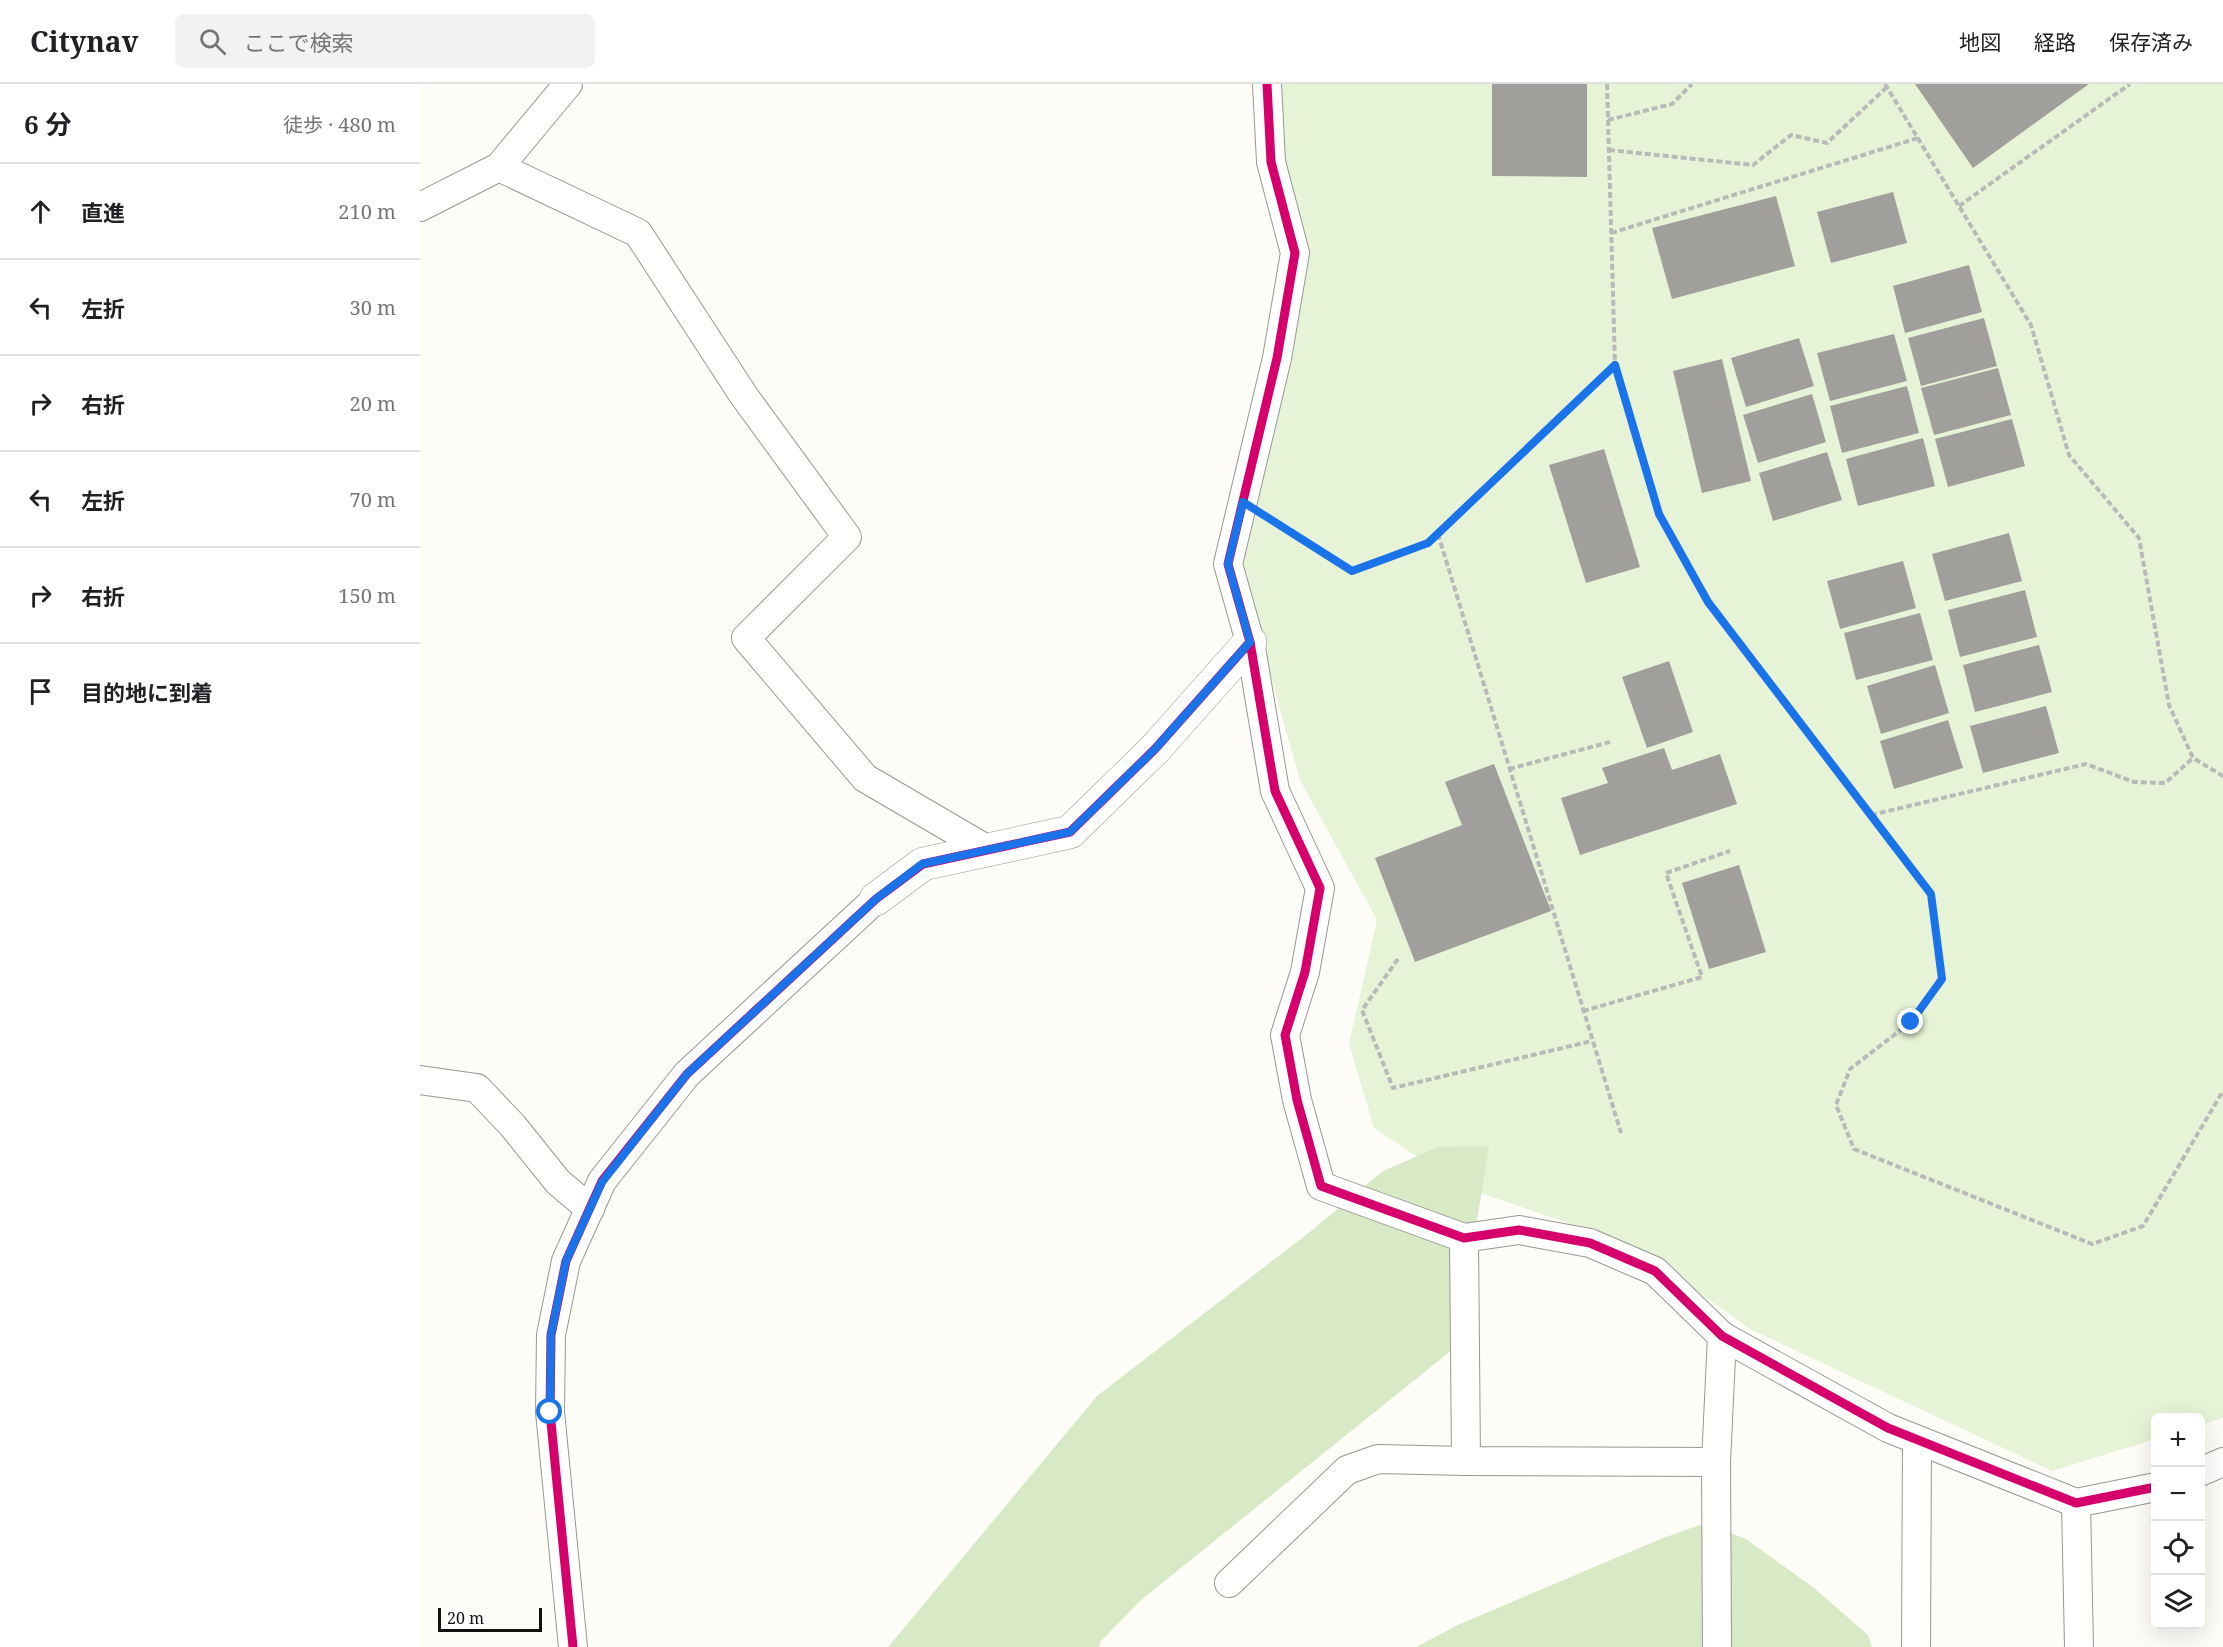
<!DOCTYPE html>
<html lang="ja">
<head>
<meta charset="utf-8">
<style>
  :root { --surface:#fff; --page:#f2f2f2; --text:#202124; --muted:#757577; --line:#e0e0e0 }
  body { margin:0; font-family:"Noto Serif","Noto Sans JP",serif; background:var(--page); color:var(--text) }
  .controls { position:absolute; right:18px; bottom:18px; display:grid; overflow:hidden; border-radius:9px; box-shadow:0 6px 24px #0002 }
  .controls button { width:54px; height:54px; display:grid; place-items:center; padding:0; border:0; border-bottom:2px solid var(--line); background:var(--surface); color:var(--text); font:30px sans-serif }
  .scale { position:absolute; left:18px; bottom:15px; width:104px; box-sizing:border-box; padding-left:6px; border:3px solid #111; border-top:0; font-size:16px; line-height:21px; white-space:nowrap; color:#111; -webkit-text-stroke:4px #fff; paint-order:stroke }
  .stop { position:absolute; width:18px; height:18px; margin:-14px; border:4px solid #1a73e8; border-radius:50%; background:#fff }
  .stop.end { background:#1a73e8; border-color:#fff; box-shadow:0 2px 6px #0008 }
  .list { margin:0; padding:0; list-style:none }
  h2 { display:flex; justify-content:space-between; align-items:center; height:78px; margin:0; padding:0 24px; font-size:26px }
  h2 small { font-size:20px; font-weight:400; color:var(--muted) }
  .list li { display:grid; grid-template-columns:39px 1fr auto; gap:18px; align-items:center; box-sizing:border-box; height:96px; padding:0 24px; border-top:2px solid var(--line) }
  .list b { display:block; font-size:22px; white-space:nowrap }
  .list em { font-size:20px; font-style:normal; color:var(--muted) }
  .icon { flex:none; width:33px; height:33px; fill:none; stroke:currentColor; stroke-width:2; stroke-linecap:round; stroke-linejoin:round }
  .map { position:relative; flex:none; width:1803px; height:1563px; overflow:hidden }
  header { display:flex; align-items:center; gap:36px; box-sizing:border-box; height:84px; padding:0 30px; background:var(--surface); border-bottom:2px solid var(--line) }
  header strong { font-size:28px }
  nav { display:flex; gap:33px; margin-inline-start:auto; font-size:21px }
  .search { width:420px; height:54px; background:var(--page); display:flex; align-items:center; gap:15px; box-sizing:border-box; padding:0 21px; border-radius:9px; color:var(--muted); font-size:22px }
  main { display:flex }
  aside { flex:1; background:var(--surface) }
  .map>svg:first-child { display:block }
</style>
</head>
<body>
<header>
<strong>Citynav</strong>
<div class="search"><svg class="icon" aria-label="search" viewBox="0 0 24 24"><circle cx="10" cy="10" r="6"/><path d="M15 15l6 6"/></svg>ここで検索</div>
<nav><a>地図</a><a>経路</a><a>保存済み</a></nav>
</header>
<main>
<aside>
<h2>6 分<small>徒歩 · 480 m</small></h2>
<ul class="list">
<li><svg class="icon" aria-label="ahead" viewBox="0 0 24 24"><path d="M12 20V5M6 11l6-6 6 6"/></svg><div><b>直進</b></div><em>210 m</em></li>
<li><svg class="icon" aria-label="left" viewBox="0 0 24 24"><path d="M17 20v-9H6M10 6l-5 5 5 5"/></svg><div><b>左折</b></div><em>30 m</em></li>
<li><svg class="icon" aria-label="right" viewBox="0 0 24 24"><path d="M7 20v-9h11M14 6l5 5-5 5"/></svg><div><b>右折</b></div><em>20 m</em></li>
<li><svg class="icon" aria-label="left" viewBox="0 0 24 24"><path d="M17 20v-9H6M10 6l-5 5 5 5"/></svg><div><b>左折</b></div><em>70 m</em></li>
<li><svg class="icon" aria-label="right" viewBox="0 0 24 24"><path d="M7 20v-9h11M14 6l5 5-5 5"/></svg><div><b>右折</b></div><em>150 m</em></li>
<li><svg class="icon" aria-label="arrive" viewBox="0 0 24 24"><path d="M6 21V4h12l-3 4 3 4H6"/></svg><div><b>目的地に到着</b></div></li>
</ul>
</aside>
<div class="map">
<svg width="1803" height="1563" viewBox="0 0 1803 1563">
  <rect width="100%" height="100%" fill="#fdfcf7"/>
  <!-- green -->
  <path fill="#e7f3d7" d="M855,0H1803V1334L1781,1341L1780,1334H1736L1735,1355L1632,1387L1330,1245L1212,1161L1043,1103L954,1044L929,960L957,836L880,696L819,481L880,166L858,83Z"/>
  <!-- forest -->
  <g fill="#d8eac5">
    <path d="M1069,1062L1037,1262L721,1516L680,1558L679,1563H468L677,1312L891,1147L963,1087L1018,1063Z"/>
    <path d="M1285,1439L1326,1455L1394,1504L1448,1551L1452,1563H996L1040,1540L1238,1456Z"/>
  </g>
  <!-- building -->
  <g fill="#a19f9c">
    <path d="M1072,0H1167V93L1072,92Z"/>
    <path d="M1495,0H1669L1553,84Z"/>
    <path d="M1473,108L1487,159L1411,179L1397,128Z"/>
    <path d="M1356,112L1375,182L1252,215L1232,144Z"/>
    <path d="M1549,181L1562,228L1485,249L1473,202Z"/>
    <path d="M1564,234L1577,282L1501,302L1488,254Z"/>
    <path d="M1474,250L1487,297L1410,317L1397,269Z"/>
    <path d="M1379,254L1394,302L1326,323L1311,274Z"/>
    <path d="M1302,275L1331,397L1282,409L1253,287Z"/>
    <path d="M1578,284L1591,331L1514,351L1501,304Z"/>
    <path d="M1487,302L1499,349L1422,369L1410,322Z"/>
    <path d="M1392,310L1406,358L1338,379L1323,331Z"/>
    <path d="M1592,335L1605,382L1528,403L1515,355Z"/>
    <path d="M1503,354L1515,402L1438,422L1426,375Z"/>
    <path d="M1184,365L1220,483L1166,499L1129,381Z"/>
    <path d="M1407,368L1422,416L1353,437L1339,389Z"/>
    <path d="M1589,449L1602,497L1525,517L1512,470Z"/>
    <path d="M1483,477L1496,524L1420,545L1407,497Z"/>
    <path d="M1605,506L1617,553L1540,573L1528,526Z"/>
    <path d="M1500,529L1513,576L1436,596L1424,549Z"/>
    <path d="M1619,561L1632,608L1555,628L1543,581Z"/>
    <path d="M1249,577L1273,648L1227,664L1202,593Z"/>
    <path d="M1515,581L1529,629L1461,650L1447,602Z"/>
    <path d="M1626,622L1639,669L1563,689L1550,642Z"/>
    <path d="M1528,636L1543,684L1474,705L1460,657Z"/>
    <path d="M1244,664L1252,686L1300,670L1317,720L1160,771L1141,714L1188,699L1182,684Z"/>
    <path d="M1074,680L1131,827L995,878L955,774L1042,741L1025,698Z"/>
    <path d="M1319,781L1346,868L1289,885L1262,799Z"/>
  </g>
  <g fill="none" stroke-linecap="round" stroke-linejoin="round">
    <defs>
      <g id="minor">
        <path d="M847,0L851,78L875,169L857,274L808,480L830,558L855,707L900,804L885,888L865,951L877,1016L901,1102L1044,1154L1099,1146L1170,1159L1235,1187L1302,1252L1468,1344L1656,1419L1736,1403"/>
        <path d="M79,83L218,149L324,312L427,453L326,554L445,694L568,766"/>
        <path d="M0,123L79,83L148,0"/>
        <path d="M0,996L57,1004L93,1042L138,1098L170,1125"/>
        <path d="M1044,1154L1046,1377L1296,1378L1297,1563"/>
        <path d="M1296,1378L1302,1252"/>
        <path d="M1780,1388L1803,1378"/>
        <path d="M1656,1419L1659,1563"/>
        <path d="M809,1499L927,1386L958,1375L1046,1377"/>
        <path d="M153,1563L130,1328L131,1251L146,1177L182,1097L267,990L456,815"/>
        <path d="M1496,1563L1497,1357"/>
      </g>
      <path id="tertiary" d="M456,815L503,780L650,748L735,665L830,558"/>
    </defs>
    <!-- minor casing -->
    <use href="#minor" stroke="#979795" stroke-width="30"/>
    <!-- tertiary casing -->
    <use href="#tertiary" stroke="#979795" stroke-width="34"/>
    <!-- path -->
    <g stroke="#b9b9b8" stroke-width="4" stroke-dasharray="6 3" stroke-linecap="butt">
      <path d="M1187,0L1195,281L1239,430L1288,517L1511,810L1522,895L1491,938L1430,985L1416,1021L1434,1065L1672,1160L1723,1142L1803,1007"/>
      <path d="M1465,0L1611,241L1649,371L1719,454L1749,621L1773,674L1803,692"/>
      <path d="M1188,36L1252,20L1272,0"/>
      <path d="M1189,66L1333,81L1371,51L1407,59L1467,3"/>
      <path d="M1539,122L1710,0"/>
      <path d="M1191,149L1498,54"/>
      <path d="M851,436L932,487L1008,459L1195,281"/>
      <path d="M1018,450L1201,1049"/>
      <path d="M1089,685L1190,658"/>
      <path d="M1451,731L1666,680L1714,698L1745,699L1773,674"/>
      <path d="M978,875L942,926L973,1004L1172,957"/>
      <path d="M1163,927L1282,893L1246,789L1310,767"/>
    </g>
    <!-- minor -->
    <use href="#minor" stroke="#fffffe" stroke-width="28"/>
    <!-- tertiary -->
    <use href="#tertiary" stroke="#fffffe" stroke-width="33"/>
    <defs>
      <g id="cycleway">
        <path d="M847,0L851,78L875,169L857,274L808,480L830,558L855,707L900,804L885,888L865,951L877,1016L901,1102L1044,1154L1099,1146L1170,1159L1235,1187L1302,1252L1468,1344L1656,1419L1736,1403"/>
        <path d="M153,1563L130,1328L131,1251L146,1177L182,1097L267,990L456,815L503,780L650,748L735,665L830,558"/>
      </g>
    </defs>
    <!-- cycleway casing -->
    <use href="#cycleway" stroke="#fff" stroke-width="13"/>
    <!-- cycleway -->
    <use href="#cycleway" stroke="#d6006c" stroke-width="9"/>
  </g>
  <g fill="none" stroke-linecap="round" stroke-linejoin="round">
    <!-- route -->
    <path stroke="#1a73e8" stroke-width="8" d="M130,1328L131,1251L146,1177L182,1098L267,990L456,815L502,780L650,748L735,665L830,558L808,480L823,418L932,487L1008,459L1195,281L1239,430L1288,518L1511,810L1522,895L1491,938"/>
  </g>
</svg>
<div class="controls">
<button>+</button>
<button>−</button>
<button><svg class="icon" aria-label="locate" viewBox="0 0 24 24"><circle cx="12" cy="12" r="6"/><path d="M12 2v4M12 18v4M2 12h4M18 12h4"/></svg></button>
<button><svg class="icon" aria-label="layers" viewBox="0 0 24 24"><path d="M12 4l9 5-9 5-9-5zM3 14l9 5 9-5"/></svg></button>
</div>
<div class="scale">20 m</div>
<div class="stop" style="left:130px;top:1328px"></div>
<div class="stop end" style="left:1491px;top:938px"></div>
</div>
</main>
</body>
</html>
